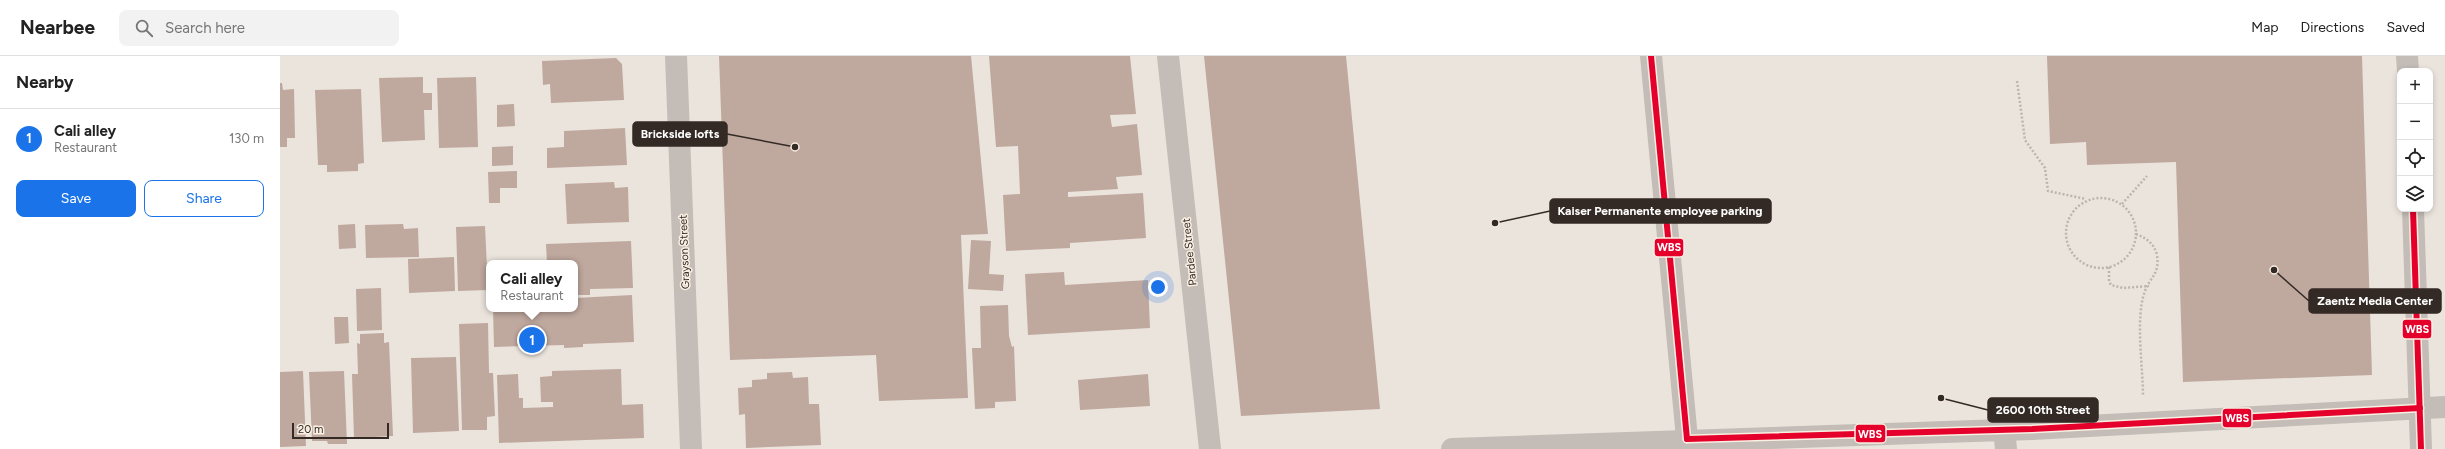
<!DOCTYPE html>
<html lang="en">
<head>
<meta charset="utf-8">
<style>
  :root { --surface:#fff; --page:#f2f2f2; --text:#222; --muted:#767676; --line:#e0e0e0; --accent:#1a73e8 }
  body { margin:0; font-family:Figtree,sans-serif; background:var(--page); color:var(--text) }
  .controls { position:absolute; right:12px; top:12px; display:grid; overflow:hidden; border-radius:8px; box-shadow:0 2px 6px #0003 }
  .controls button { width:36px; height:36px; display:grid; place-items:center; padding:0; border:0; border-bottom:1px solid var(--line); background:var(--surface); color:var(--text); font:20px sans-serif }
  .scale { position:absolute; left:12px; bottom:10px; width:97px; box-sizing:border-box; padding-left:4px; border:2px solid #342a25; border-top:0; font-size:11px; line-height:14px; white-space:nowrap; color:#342a25; -webkit-text-stroke:3px #f9efe3; paint-order:stroke }
  .you { position:absolute; left:878px; top:231px; width:14px; height:14px; margin:-10px; border:3px solid #fff; border-radius:50%; background:#1a73e8; box-shadow:0 0 0 6px #1a73e833 }
  .badge { display:grid; place-items:center; width:26px; height:26px; border-radius:50%; background:var(--accent); color:#fff; font-size:13px; font-weight:700 }
  .pin { position:absolute; translate:-50% -50%; border:2px solid #fff; box-shadow:0 1px 4px #0006 }
  .popup { position:absolute; left:206px; top:204px; width:92px; height:52px; box-sizing:border-box; display:grid; place-content:center; border-radius:8px; background:var(--surface); filter:drop-shadow(0 1px 3px #0005); font-size:13px; white-space:nowrap; color:var(--muted) }
  .popup b { font-size:15px; color:var(--text) }
  .popup::after { content:''; position:absolute; left:50%; top:100%; margin-left:-8px; border:8px solid transparent; border-top-color:var(--surface) }
  .list { margin:0; padding:0; list-style:none }
  h2 { display:flex; justify-content:space-between; align-items:center; height:52px; margin:0; padding:0 16px; font-size:17px }
  h2 small { font-size:13px; font-weight:400; color:var(--muted) }
  .list li { display:grid; grid-template-columns:26px 1fr auto; gap:12px; align-items:center; box-sizing:border-box; height:60px; padding:0 16px; border-top:1px solid var(--line) }
  .list b { display:block; font-size:15px; white-space:nowrap }
  .list p { margin:0; font-size:13px; white-space:nowrap; color:var(--muted) }
  .list em { font-size:13px; font-style:normal; color:var(--muted) }
  .actions { display:flex; gap:8px; padding:12px 16px }
  .actions a { flex:1; padding:9px 0; border:1px solid var(--accent); border-radius:8px; text-align:center; font-size:14px; color:var(--accent) }
  .actions .main { background:var(--accent); color:#fff }
  .icon { flex:none; width:22px; height:22px; fill:none; stroke:currentColor; stroke-width:2; stroke-linecap:round; stroke-linejoin:round }
  .map { position:relative; flex:none; width:2165px; height:393px; overflow:hidden }
  header { display:flex; align-items:center; gap:24px; box-sizing:border-box; height:56px; padding:0 20px; background:var(--surface); border-bottom:1px solid var(--line) }
  header strong { font-size:19px }
  nav { display:flex; gap:22px; margin-inline-start:auto; font-size:14px }
  .search { width:280px; height:36px; background:var(--page); display:flex; align-items:center; gap:10px; box-sizing:border-box; padding:0 14px; border-radius:8px; color:var(--muted); font-size:15px }
  main { display:flex }
  aside { flex:1; background:var(--surface) }
  .map>svg:first-child { display:block }
</style>
</head>
<body>
<header>
<strong>Nearbee</strong>
<div class="search"><svg class="icon" aria-label="search" viewBox="0 0 24 24"><circle cx="10" cy="10" r="6"/><path d="M15 15l6 6"/></svg>Search here</div>
<nav><a>Map</a><a>Directions</a><a>Saved</a></nav>
</header>
<main>
<aside>
<h2>Nearby<small></small></h2>
<ul class="list">
<li><span class="badge">1</span><div><b>Cali alley</b><p>Restaurant</p></div><em>130 m</em></li>
</ul>
<div class="actions"><a class="main">Save</a><a>Share</a></div>
</aside>
<div class="map">
<svg width="2165" height="393" viewBox="0 0 2165 393">
  <rect width="100%" height="100%" fill="#ebe4dd"/>
  <!-- building -->
  <g fill="#bfa89e">
    <path d="M439,0H691L708,178L681,179L688,342L599,345L596,299L450,304Z"/>
    <path d="M709,0H850L856,58L830,59L832,71L857,68L862,119L836,121L838,133L788,136V141L863,137L866,182L790,187V192L726,195L723,139L740,138L738,90L716,91Z"/>
    <path d="M924,0H1066L1100,353L961,360Z"/>
    <path d="M1767,0H2082L2092,319L1903,326L1896,106L1807,109L1806,86L1770,88Z"/>
    <path d="M336,2L342,8L344,44L271,47L270,28L263,29L262,5Z"/>
    <path d="M143,21V37H152V54H144L145,84L102,86L99,22Z"/>
    <path d="M196,21L198,91L159,92L157,22Z"/>
    <path d="M0,27H2L3,34L14,33L15,82H7V91H0Z"/>
    <path d="M81,33L84,107L78,108V115L47,116V109H38L35,34Z"/>
    <path d="M234,48L235,70L217,71V49Z"/>
    <path d="M345,72L347,109L267,112V92L284,91V75Z"/>
    <path d="M233,90V109L212,110V91Z"/>
    <path d="M237,115V132H220V147H209L208,116Z"/>
    <path d="M334,126L335,132L348,131L349,166L287,168L285,128Z"/>
    <path d="M75,168L76,192L59,193L58,169Z"/>
    <path d="M123,168L124,173L138,172L139,201L86,202L85,169Z"/>
    <path d="M205,170L208,234L178,235L176,171Z"/>
    <path d="M691,184L711,185L709,218L724,219L723,235L688,233Z"/>
    <path d="M351,185L353,232L310,233V239H295V207H267L266,188Z"/>
    <path d="M174,201L175,235L129,237L128,203Z"/>
    <path d="M784,216L785,229L868,224L870,272L748,279L745,218Z"/>
    <path d="M101,232L102,274L77,275L76,233Z"/>
    <path d="M352,239L354,286L303,288V291L284,292V289L214,291L213,253H295V242Z"/>
    <path d="M728,249L729,280L732,291L734,290L736,345L715,346V352L695,353L692,292H701L700,250Z"/>
    <path d="M54,261H68L69,287L55,288Z"/>
    <path d="M208,267L209,317H213L215,360L207,361V374H182L179,268Z"/>
    <path d="M104,277V287L109,286L113,380L74,382L72,318H78L77,287L80,288V278Z"/>
    <path d="M176,301L179,375L133,377L131,302Z"/>
    <path d="M341,313L342,349L363,348L364,382L219,387L217,319L238,318L239,342H243V352L273,351V346H261L260,321L272,320V315Z"/>
    <path d="M23,315L26,390L0,391V316Z"/>
    <path d="M64,315L67,388H48L47,385H32L29,316Z"/>
    <path d="M512,316L513,322L528,321L529,348H539L541,389L466,392L465,358L459,359L458,332L472,331V324L487,323V317Z"/>
    <path d="M868,318L870,350L800,354L798,324Z"/>
  </g>
  <g fill="none" stroke-linecap="round" stroke-linejoin="round">
    <!-- path -->
    <g stroke="#bcb5af" stroke-width="2.5" stroke-dasharray="2 2" stroke-linecap="butt">
      <path d="M1737,25L1745,84L1765,112L1768,135L1806,143"/>
      <circle cx="1821" cy="177" r="35"/>
      <path d="M1842,148L1867,120"/>
      <path d="M1856,178C1866,182 1874,187 1877,199C1880,218 1870,221 1865,235C1855,261 1863,311 1863,340"/>
      <path d="M1829,211V225L1831,229L1843,232L1869,230"/>
    </g>
    <!-- minor -->
    <g stroke="#c4bcb6" stroke-width="22">
      <path d="M396,0L411,393"/>
      <path d="M888,0L930,393"/>
      <path d="M1371,0L1408,393"/>
      <path d="M2127,0L2128,15"/>
      <path d="M2133,153L2141,393"/>
      <path d="M1724,373L1726,393"/>
      <path d="M1172,393L1752,373L2165,351"/>
    </g>
    <defs>
      <g id="bus-1">
        <path d="M1371,0L1407,383"/>
        <path d="M2133,153L2141,393"/>
        <path d="M1407,383L1752,373L2140,352"/>
      </g>
    </defs>
    <!-- bus-1 casing -->
    <use href="#bus-1" stroke="#f9efe3" stroke-width="9"/>
    <!-- bus-1 -->
    <use href="#bus-1" stroke="#e4002b" stroke-width="6"/>
  </g>
  <g text-anchor="middle" stroke-width="3" stroke-linejoin="round" paint-order="stroke">
    <!-- street labels -->
    <g font-size="11" fill="#342a25" stroke="#f9efe3">
      <text transform="translate(404 196) rotate(-92)" y="4">Grayson Street</text>
      <text transform="translate(909 196) rotate(-96)" y="4">Pardee Street</text>
    </g>
  </g>
  <!-- callouts -->
  <path fill="none" stroke="#342a25" stroke-width="1.5" d="M515 91L447 78M1215 167L1270 155M1994 214L2029 245M1661 342L1708 354"/>
  <g fill="#342a25" stroke="#f9efe3" stroke-width="1.5">
    <circle cx="515" cy="91" r="4"/>
    <circle cx="1215" cy="167" r="4"/>
    <circle cx="1994" cy="214" r="4"/>
    <circle cx="1661" cy="342" r="4"/>
  </g>
  <g fill="#342a25" stroke="#342a25" stroke-width="1.5">
    <rect x="353" y="66" width="94" height="24" rx="4"/>
    <rect x="1270" y="143" width="221" height="24" rx="4"/>
    <rect x="2029" y="233" width="132" height="24" rx="4"/>
    <rect x="1708" y="342" width="110" height="24" rx="4"/>
  </g>
  <g font-size="12" text-anchor="middle" font-weight="bold" fill="#fff">
    <text x="400" y="82">Brickside lofts</text>
    <text x="1380" y="159">Kaiser Permanente employee parking</text>
    <text x="2095" y="249">Zaentz Media Center</text>
    <text x="1763" y="358">2600 10th Street</text>
  </g>
  <g stroke="#f9efe3" stroke-width="1.5">
    <rect x="1374" y="182" width="30" height="19" rx="4" fill="#e4002b"/>
    <rect x="2122" y="263" width="30" height="20" rx="4" fill="#e4002b"/>
    <rect x="1942" y="352" width="30" height="20" rx="4" fill="#e4002b"/>
    <rect x="1575" y="368" width="31" height="19" rx="4" fill="#e4002b"/>
  </g>
  <g font-size="11" text-anchor="middle" font-weight="bold" fill="#fff">
    <text x="1389" y="195">WBS</text>
    <text x="2137" y="277">WBS</text>
    <text x="1957" y="366">WBS</text>
    <text x="1590" y="382">WBS</text>
  </g>
</svg>
<div class="controls">
<button>+</button>
<button>−</button>
<button><svg class="icon" aria-label="locate" viewBox="0 0 24 24"><circle cx="12" cy="12" r="6"/><path d="M12 2v4M12 18v4M2 12h4M18 12h4"/></svg></button>
<button><svg class="icon" aria-label="layers" viewBox="0 0 24 24"><path d="M12 4l9 5-9 5-9-5zM3 14l9 5 9-5"/></svg></button>
</div>
<div class="scale">20 m</div>
<div class="you"></div>
<div class="pin badge" style="left:252px;top:284px">1</div>
<div class="popup"><b>Cali alley</b>Restaurant</div>
</div>
</main>
</body>
</html>
